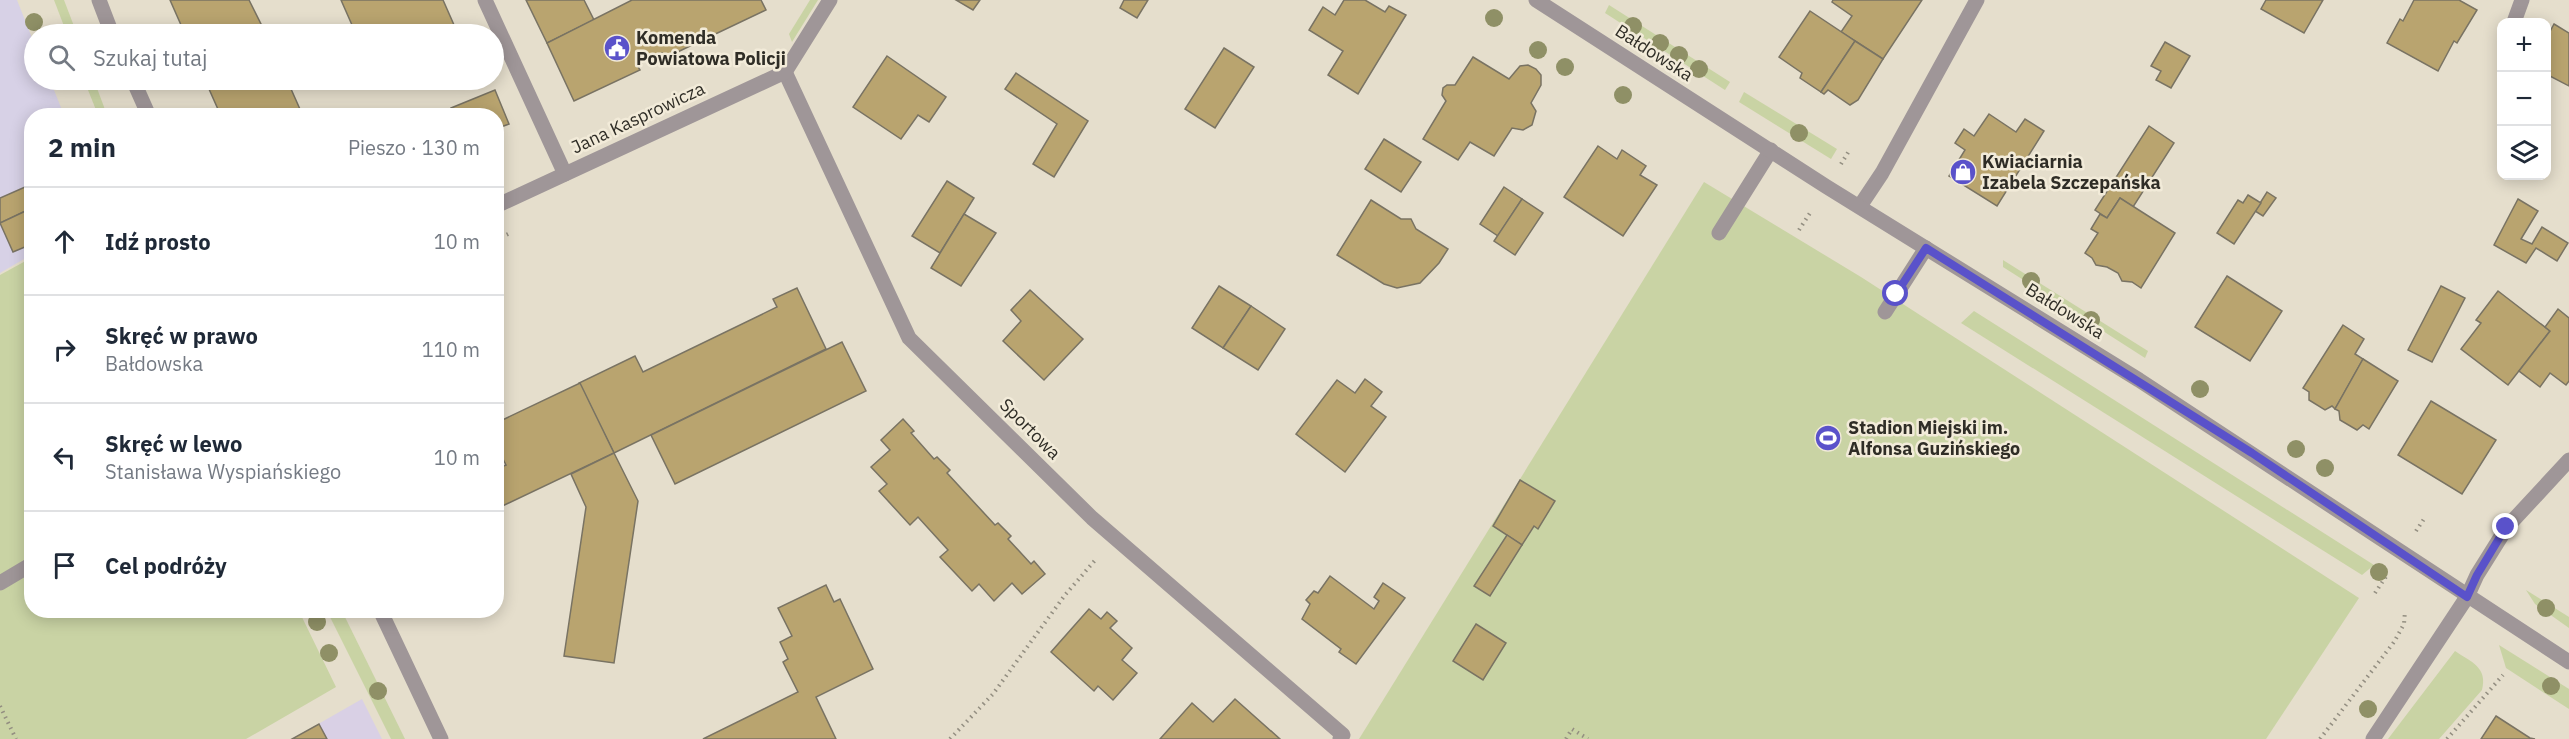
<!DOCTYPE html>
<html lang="pl">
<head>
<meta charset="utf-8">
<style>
  :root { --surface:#fff; --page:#f6f6f7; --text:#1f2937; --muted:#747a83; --line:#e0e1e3 }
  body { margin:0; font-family:"IBM Plex Sans",sans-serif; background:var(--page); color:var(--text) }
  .controls { position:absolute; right:18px; top:18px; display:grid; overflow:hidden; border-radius:12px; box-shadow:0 3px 15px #0003 }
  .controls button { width:54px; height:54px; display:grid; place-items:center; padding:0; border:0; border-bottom:2px solid var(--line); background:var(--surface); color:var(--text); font:30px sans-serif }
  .stop { position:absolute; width:18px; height:18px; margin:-14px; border:4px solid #5a52ca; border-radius:50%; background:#fff }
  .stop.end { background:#5a52ca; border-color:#fff; box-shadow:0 2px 6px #0008 }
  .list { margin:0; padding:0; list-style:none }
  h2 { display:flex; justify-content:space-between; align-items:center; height:78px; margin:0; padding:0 24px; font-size:26px }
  h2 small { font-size:20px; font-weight:400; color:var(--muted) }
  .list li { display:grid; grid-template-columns:39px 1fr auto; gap:18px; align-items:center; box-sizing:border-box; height:108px; padding:0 24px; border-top:2px solid var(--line) }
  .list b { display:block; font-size:22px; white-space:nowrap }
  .list p { margin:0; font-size:20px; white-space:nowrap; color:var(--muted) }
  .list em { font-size:20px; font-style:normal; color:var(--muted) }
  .icon { flex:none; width:33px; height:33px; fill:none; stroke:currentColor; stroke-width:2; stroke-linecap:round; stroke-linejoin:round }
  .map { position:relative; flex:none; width:2569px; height:739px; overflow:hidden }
  .search { position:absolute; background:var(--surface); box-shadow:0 3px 15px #0003; left:24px; top:24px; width:480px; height:66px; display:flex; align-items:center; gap:15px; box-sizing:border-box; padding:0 21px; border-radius:33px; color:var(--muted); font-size:22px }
  .panel { position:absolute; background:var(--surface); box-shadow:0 3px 15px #0003; left:24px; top:108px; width:480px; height:510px; border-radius:24px }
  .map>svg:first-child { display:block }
</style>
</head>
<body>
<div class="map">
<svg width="2569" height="739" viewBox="0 0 2569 739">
  <rect width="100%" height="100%" fill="#e5decc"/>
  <!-- industrial -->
  <path fill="#d9d0e5" d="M362,699L382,739H292Z"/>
  <!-- medical -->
  <path fill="#d7d1e6" d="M0,0H17L34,43V80H50L64,115L32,116L31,255L0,273Z"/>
  <!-- green -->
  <g fill="#c9d3a4">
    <path d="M54,0H64L77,34H67Z"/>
    <path d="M810,0H818L792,42L789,34Z"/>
    <path d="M1609,5L1730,82L1725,90L1605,13Z"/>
    <path d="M84,80H94L107,115H98Z"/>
    <path d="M1744,92L1837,149L1831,159L1739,102Z"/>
    <path d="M1704,182L1861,277L2359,598L2266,739H1359Z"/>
    <path d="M31,258L32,610L299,611L336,687L246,739H0V275Z"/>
    <path d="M2003,260L2148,351L2145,358L2003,267Z"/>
    <path d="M1974,311L2374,565L2362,575L1961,323Z"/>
    <path d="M2526,590L2569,617V628L2535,604Z"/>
    <path d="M327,611H342L405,739H391Z"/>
    <path d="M2499,645L2569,689V709L2506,668Z"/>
    <path d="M2455,651C2471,662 2488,667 2482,690L2439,739H2388Z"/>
  </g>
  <!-- building -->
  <g fill="#b9a46f" stroke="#797363" stroke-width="1.5">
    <path d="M170,0H249L266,34H185Z"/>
    <path d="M341,0H443L458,34H356Z"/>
    <path d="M526,0H584L594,20L547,43Z"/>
    <path d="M632,0H761L766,10L665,58L662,53L637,65L640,70L574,101L547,43Z"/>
    <path d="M956,0H980L973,10Z"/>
    <path d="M1124,0H1148L1137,18L1120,8Z"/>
    <path d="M1344,0H1365L1385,12L1389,6L1406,15L1358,94L1328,75L1343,51L1309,30L1323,7L1335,15Z"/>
    <path d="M1833,0H1922L1883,59L1841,32L1852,16L1832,2Z"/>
    <path d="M2266,0H2323L2304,33L2261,9Z"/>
    <path d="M2414,0H2459L2477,10L2457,43L2454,41L2438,71L2387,43L2400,19L2403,21Z"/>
    <path d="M1810,11L1855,41L1821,92L1800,78L1802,73L1779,57Z"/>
    <path d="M2554,24L2569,33V86L2546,74V39Z"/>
    <path d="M1855,41L1883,59L1858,100L1850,105L1828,90L1824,94L1821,92Z"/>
    <path d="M2165,42L2190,56L2171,88L2156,80L2161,71L2151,66Z"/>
    <path d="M1224,48L1254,67L1215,128L1185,109Z"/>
    <path d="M887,56L946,97L929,122L918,115L901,139L853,107Z"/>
    <path d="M1473,57L1509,79L1520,66L1528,65L1536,69L1541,75V85L1531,103L1536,111L1532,125L1523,130L1512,128L1494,156L1470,142L1458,160L1423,139L1446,101L1442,95L1443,88L1447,85H1455Z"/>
    <path d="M1016,73L1088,121L1054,177L1033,164L1057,124L1005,89Z"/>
    <path d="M205,80H287L303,116H221Z"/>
    <path d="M376,80H396L379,87Z"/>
    <path d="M495,90L509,124L496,129V116H454L451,108Z"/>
    <path d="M1989,114L2016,132L2025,119L2044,131L1997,206L1949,176L1965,150L1955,143L1964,129L1974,136Z"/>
    <path d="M2149,126L2174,143L2133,207L2120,198L2107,218L2095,210Z"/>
    <path d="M1384,139L1421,162L1401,192L1365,169Z"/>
    <path d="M1598,146L1617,159L1622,150L1646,166L1640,175L1657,185L1623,236L1564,197Z"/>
    <path d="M947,181L974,198L940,253L912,236Z"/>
    <path d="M32,184V208L0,223V198Z"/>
    <path d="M1504,187L1522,199L1498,236L1480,224Z"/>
    <path d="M2267,192L2276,198L2263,216L2255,211Z"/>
    <path d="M2248,195L2261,203L2234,244L2217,233L2238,200L2243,203Z"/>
    <path d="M2120,198L2175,233L2141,288L2132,282L2122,281L2118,273L2107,267L2096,265L2092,258L2085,253L2098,233L2091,229L2100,214L2107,218Z"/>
    <path d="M1522,199L1543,213L1515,255L1494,241Z"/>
    <path d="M2518,199L2538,211L2521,239L2532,244L2542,227L2568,243L2557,261L2536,248L2526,263L2494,245Z"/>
    <path d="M1371,200L1401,219H1411L1416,229L1448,249L1439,263L1420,283L1397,288L1384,284L1337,255Z"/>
    <path d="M32,208V244L13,252L0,223Z"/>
    <path d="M964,214L996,233L961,286L931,268Z"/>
    <path d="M2227,276L2282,311L2250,361L2195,327Z"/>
    <path d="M1219,286L1251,306L1223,348L1192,328Z"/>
    <path d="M2441,286L2465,298L2432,362L2408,350Z"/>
    <path d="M797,288L826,349L614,453L579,383L635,356L643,372L777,307L773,299Z"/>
    <path d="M1030,290L1083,339L1044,380L1003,341L1021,321L1011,310Z"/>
    <path d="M2498,291L2550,331L2508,385L2461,349L2481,323L2476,320Z"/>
    <path d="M1251,306L1285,329L1258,370L1223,348Z"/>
    <path d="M2558,309L2569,318V381L2566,385L2550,373L2540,387L2519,371L2550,331L2545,327Z"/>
    <path d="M2343,325L2364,339L2355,354L2363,359L2335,409L2332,406L2325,410L2309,400V392L2303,388Z"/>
    <path d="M842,342L866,391L675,484L651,435Z"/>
    <path d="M2363,359L2398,381L2369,429L2363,425L2357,430L2340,420L2339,411L2335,409Z"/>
    <path d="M1365,379L1382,392L1371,406L1386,417L1345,472L1296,434L1337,380L1355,393Z"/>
    <path d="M580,383L614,453L496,509V469L506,465L496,445V423Z"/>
    <path d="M2431,401L2496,440L2462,494L2398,455Z"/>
    <path d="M903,419L914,431L911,433L934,459L937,457L950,470L947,473L995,525L998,523L1011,536L1008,539L1031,564L1034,561L1045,574L1022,594L1012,583L994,601L979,584L972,591L940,557L948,550L918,517L910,525L879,491L887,484L871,467L890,450L881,440Z"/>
    <path d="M614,453L638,501L614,663L564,656L586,507L571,474Z"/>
    <path d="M1520,480L1555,501L1538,529L1534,526L1522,545L1493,526Z"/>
    <path d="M1507,535L1522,545L1490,596L1474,586Z"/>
    <path d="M1330,576L1374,609L1379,601L1374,597L1383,583L1405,598L1356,664L1339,652L1341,649L1302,619L1310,604L1306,600L1314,591L1318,593Z"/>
    <path d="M826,585L834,602L840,599L873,669L816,697L836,739H703L798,692L783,662L788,659L780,642L792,636L778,608Z"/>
    <path d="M1089,609L1101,619L1107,612L1117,621L1110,628L1132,648L1122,660L1137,673L1113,700L1098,686L1094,691L1051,652Z"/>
    <path d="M1476,624L1506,643L1483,680L1453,661Z"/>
    <path d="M1235,699L1280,739H1160L1192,703L1213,722Z"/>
    <path d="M2496,716L2530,738L2535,739H2481Z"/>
    <path d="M319,724L327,739H292Z"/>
  </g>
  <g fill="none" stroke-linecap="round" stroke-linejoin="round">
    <!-- path -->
    <g stroke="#938e81" stroke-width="4" stroke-dasharray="1.5 4.5" stroke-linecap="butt">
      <path d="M1841,164L1849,151"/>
      <path d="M1799,230L1812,210"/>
      <path d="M496,240L512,232"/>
      <path d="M2416,531L2424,519"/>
      <path d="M2375,593L2387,575"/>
      <path d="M0,706L16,739"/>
      <path d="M950,739L993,694L1065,595L1097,558"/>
      <path d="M1566,739L1572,729L1588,739"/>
      <path d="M2320,739L2394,642L2404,624L2405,611"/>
      <path d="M2447,739L2503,675"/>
    </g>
    <!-- service -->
    <g stroke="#9f9698" stroke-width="15">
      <path d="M485,0L565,174"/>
      <path d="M2514,22L2522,0"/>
      <path d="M1719,233L1771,150"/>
      <path d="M1885,312L1926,248"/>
      <path d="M0,583L32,564"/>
    </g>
    <!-- minor -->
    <g stroke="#9f9698" stroke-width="15">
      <path d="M785,72L909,338L1092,518L1343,735L1340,739"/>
      <path d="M496,206L785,72L830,0"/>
      <path d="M1860,206L1882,173L1977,0"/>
      <path d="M2373,739L2467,597L2477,575L2507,527L2569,460"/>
    </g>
    <!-- tertiary -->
    <g stroke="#9f9698" stroke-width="15">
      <path d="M99,0L112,34"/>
      <path d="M1536,0L1827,187L2139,380L2569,662"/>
      <path d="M133,80L149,116"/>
      <path d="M380,610L441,739"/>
    </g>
  </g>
  <!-- trees -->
  <g fill="#8f9066">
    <circle cx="1494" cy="18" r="9"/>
    <circle cx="34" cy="22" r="9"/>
    <circle cx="1633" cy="26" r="9"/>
    <circle cx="1660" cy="43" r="9"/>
    <circle cx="1538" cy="50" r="9"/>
    <circle cx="1679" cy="55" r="9"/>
    <circle cx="1565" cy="67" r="9"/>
    <circle cx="1699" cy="69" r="9"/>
    <circle cx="1623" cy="95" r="9"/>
    <circle cx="1799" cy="133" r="9"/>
    <circle cx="2031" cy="281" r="9"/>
    <circle cx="2091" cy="320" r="9"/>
    <circle cx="2200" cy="389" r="9"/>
    <circle cx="2296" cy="449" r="9"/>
    <circle cx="2325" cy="468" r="9"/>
    <circle cx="2379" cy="572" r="9"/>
    <circle cx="2546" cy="608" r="9"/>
    <circle cx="317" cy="622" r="9"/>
    <circle cx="329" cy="653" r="9"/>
    <circle cx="2551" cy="686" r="9"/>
    <circle cx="378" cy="691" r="9"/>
    <circle cx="2368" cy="709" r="9"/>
  </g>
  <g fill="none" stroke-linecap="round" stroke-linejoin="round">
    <!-- route -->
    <path stroke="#5a52ca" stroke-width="8" d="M1896,294L1926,248L2252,453L2467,597L2477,575L2506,527"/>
  </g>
  <!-- icons -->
  <defs>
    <symbol id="civic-disc" viewBox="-11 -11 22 22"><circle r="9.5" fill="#5a52ca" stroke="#f2ebd9"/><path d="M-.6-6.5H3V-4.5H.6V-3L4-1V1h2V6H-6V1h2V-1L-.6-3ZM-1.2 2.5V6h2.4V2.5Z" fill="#fff"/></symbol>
    <symbol id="shop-disc" viewBox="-11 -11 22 22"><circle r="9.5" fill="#5a52ca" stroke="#f2ebd9"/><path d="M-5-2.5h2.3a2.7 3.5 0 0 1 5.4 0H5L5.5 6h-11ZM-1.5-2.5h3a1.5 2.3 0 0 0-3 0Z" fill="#fff"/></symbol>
    <symbol id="stadium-disc" viewBox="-11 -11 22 22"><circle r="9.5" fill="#5a52ca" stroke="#f2ebd9"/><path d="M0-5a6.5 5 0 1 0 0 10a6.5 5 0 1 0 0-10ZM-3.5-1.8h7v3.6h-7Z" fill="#fff"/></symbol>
  </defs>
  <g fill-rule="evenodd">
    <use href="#civic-disc" x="602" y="33" width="30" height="30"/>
    <use href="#shop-disc" x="1948" y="157" width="30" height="30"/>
    <use href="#stadium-disc" x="1813" y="423" width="30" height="30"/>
  </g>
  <g text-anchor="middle" stroke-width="5" stroke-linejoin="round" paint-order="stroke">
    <!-- poi labels -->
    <g font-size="18" font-weight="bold" fill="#2f2d26" stroke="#f2ebd9" text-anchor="start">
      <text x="636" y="44">Komenda<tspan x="636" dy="21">Powiatowa Policji</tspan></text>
      <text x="1982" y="168">Kwiaciarnia<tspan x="1982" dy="21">Izabela Szczepańska</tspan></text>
      <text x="1848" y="434">Stadion Miejski im.<tspan x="1848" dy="21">Alfonsa Guzińskiego</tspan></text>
    </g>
    <!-- street labels -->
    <g font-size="18" fill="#2f2d26" stroke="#f2ebd9">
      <text transform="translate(1654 53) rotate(33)" y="6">Bałdowska</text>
      <text transform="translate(638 118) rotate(-25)" y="6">Jana Kasprowicza</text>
      <text transform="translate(2065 311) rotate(32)" y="6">Bałdowska</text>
      <text transform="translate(1030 429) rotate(45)" y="6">Sportowa</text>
    </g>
  </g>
</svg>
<div class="controls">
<button>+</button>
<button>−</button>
<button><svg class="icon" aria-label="layers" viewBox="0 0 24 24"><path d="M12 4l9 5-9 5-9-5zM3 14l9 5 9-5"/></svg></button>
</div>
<div class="stop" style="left:1896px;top:294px"></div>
<div class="stop end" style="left:2506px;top:527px"></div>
<div class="search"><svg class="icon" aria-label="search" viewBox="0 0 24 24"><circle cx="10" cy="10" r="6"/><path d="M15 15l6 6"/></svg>Szukaj tutaj</div>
<section class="panel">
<h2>2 min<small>Pieszo · 130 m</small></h2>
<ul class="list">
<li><svg class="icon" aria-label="ahead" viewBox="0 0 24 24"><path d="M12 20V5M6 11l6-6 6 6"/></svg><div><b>Idź prosto</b></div><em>10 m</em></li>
<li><svg class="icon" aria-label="right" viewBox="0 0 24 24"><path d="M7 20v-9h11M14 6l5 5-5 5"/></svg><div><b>Skręć w prawo</b><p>Bałdowska</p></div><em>110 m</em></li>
<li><svg class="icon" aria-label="left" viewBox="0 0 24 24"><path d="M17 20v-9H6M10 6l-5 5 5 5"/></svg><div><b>Skręć w lewo</b><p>Stanisława Wyspiańskiego</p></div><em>10 m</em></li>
<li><svg class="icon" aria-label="arrive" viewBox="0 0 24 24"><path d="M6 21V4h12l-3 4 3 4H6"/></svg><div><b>Cel podróży</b></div></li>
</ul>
</section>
</div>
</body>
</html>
